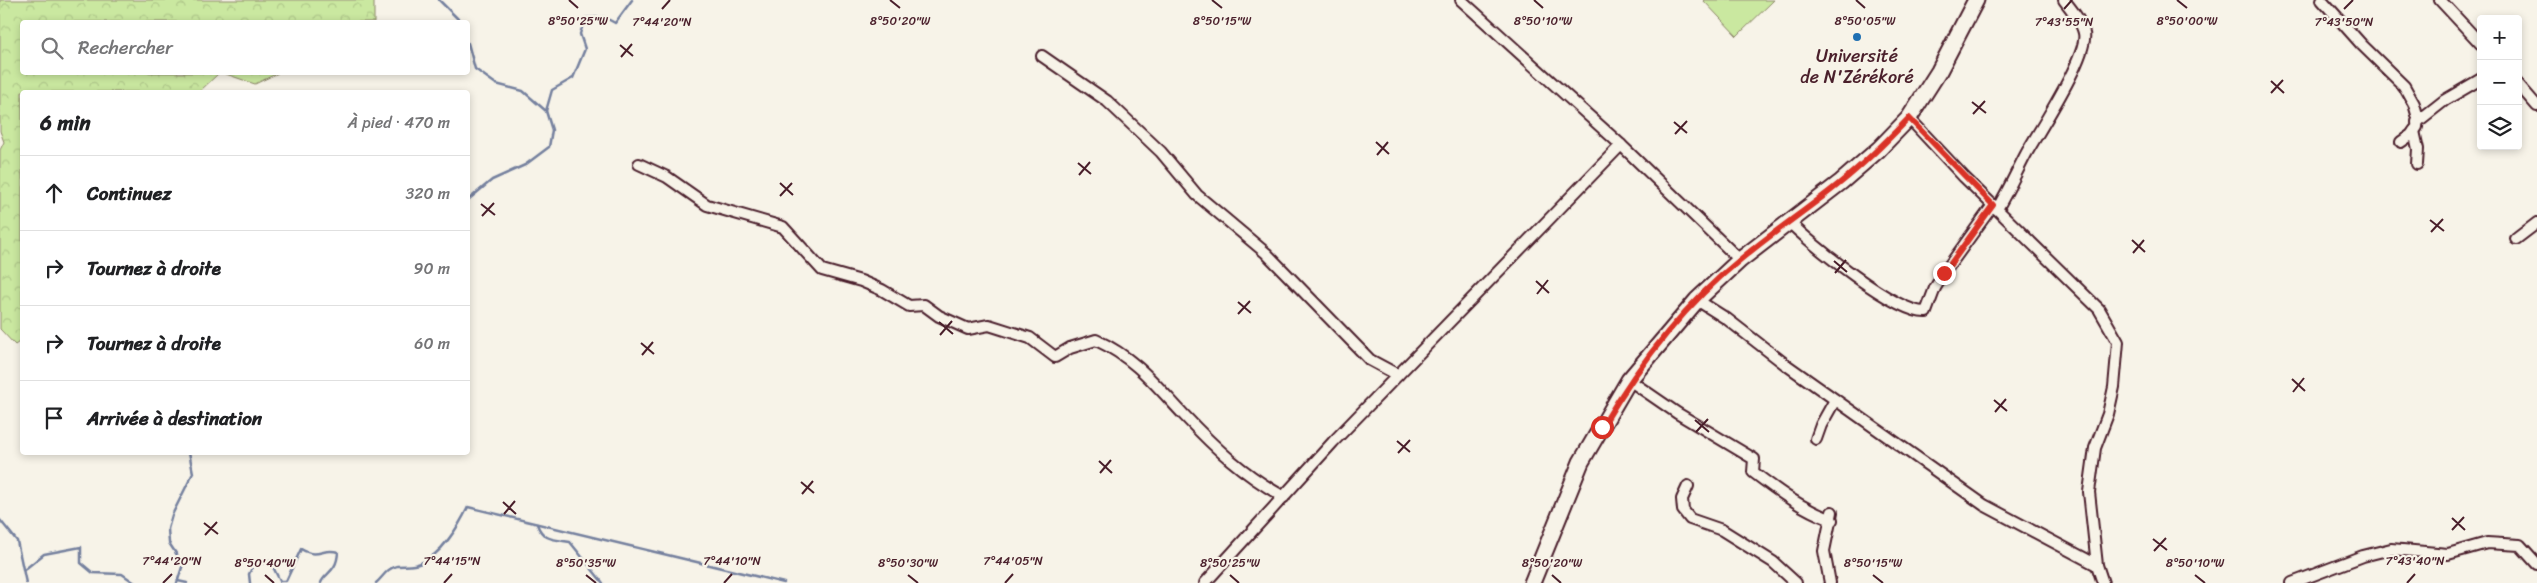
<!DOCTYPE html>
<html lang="fr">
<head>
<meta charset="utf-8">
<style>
  :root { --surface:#fff; --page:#f2f2f2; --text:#202124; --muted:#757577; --line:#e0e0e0 }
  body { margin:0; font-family:Sriracha,sans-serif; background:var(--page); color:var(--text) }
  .controls { position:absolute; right:15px; top:15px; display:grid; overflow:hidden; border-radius:5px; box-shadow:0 2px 8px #0003 }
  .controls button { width:45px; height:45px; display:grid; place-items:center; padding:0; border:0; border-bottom:1px solid var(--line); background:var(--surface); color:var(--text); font:25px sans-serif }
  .stop { position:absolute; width:15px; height:15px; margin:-11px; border:4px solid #d93025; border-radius:50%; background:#fff }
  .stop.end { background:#d93025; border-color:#fff; box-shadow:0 1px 5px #0008 }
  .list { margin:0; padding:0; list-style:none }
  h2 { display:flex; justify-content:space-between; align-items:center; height:65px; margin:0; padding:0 20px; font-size:21px }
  h2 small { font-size:16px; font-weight:400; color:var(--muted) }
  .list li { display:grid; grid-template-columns:32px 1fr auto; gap:15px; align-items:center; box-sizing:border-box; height:75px; padding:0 20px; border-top:1px solid var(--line) }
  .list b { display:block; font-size:19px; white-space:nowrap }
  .list em { font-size:16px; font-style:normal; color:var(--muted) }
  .icon { flex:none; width:28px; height:28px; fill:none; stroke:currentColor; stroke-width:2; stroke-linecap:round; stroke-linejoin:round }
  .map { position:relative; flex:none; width:2537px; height:583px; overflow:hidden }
  .search { position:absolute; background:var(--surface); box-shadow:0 2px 8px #0003; left:20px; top:20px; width:450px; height:55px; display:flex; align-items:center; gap:12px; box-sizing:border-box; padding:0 18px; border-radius:5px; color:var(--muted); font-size:19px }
  .panel { position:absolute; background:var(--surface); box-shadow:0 2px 8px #0003; left:20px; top:90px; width:450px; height:365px; border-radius:5px }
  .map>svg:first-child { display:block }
</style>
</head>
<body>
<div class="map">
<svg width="2537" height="583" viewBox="0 0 2537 583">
  <defs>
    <pattern id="forest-crowns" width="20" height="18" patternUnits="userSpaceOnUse" patternTransform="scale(1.25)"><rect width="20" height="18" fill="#cae8a0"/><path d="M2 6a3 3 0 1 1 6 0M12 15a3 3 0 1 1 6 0" fill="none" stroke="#afc78a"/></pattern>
  </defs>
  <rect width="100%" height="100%" fill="#f7f3e8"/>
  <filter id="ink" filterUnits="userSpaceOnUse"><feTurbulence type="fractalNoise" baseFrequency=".02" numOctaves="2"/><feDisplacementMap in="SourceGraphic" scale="10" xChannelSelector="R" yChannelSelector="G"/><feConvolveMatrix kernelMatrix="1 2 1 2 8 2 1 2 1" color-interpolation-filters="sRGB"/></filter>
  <g filter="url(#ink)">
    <!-- green -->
    <path fill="#cae8a0" stroke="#8a8466" d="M1703,0H1774L1737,36Z"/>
    <!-- forest -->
    <g fill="url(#forest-crowns)" stroke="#8a8466">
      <path d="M0,0H374V22H22V72L219,73L199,92H22V340L15,345L0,329V150L4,142L0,131Z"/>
      <path d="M223,73H278L255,84Z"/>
    </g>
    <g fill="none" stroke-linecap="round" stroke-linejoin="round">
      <!-- stream -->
      <g stroke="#74809e" stroke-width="2.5">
        <path d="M439,0L461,22"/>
        <path d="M468,43L475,69L496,84L523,91L546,111"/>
        <path d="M468,200L492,180L525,165L549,147L552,130L546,111L552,90L573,78L585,49L580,34L585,18L604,17L615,23L632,0"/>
        <path d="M0,520L17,541L26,583"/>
        <path d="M537,524C543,541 554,539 570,542L603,583"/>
        <path d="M24,570L44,554L81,547V563L93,573L122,574L135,583"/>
        <path d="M178,581L187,583"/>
        <path d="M177,583L183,564L169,543L168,529L172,515L193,473L189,452"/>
        <path d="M250,583L249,574L253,566L270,561L280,581H286L301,549C319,560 322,547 338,552C337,573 324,573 321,583"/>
        <path d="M376,583C383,577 387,568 397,566C406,565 412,567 421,563C441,555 459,526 468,507L784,583"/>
      </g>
      <defs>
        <g id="minor">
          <path d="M1461,0L1621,145L1740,260"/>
          <path d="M2322,0L2362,45L2404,86L2414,104L2418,118L2417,127L2411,135L2401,142"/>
          <path d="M2440,0L2481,44"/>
          <path d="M1042,56L1107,101L1161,152L1197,195L1266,253L1370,360L1398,375"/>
          <path d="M2518,84L2537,106"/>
          <path d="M1909,118L1964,177L2099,309L2118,342L2114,387L2108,414L2095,448L2089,492L2097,565L2103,583"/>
          <path d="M2417,122L2445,100L2481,79"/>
          <path d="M2414,131L2418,149L2417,164"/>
          <path d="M639,164L667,177L707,205L783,227L822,270L861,281L882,290L909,306L924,305L939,316L968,329L989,325L1030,338L1055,357L1070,348L1096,340C1135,358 1155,384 1183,414C1216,449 1243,474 1284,497"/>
          <path d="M1997,209C2008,191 2016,173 2026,154C2038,132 2089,55 2084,33C2082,22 2071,9 2064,0"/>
          <path d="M1789,222C1813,245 1895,313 1926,312L1935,288L1944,273L1993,205"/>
          <path d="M2516,239L2537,223"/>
          <path d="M1697,300L1727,319L1785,364L1984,505L2097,565"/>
          <path d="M1629,380L1677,413L1754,459L1753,472C1778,491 1802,509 1832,520"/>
          <path d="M1816,439L1821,425L1835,400"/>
          <path d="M1688,486L1682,499L1683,510L1690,519L1722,530L1773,562L1796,583"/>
          <path d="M1205,583L1333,442L1621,145"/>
          <path d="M1830,583L1824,551L1832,512"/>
          <path d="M2292,583L2363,556L2391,549L2448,554L2487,543L2520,545L2537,564"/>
        </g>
        <path id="primary" d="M1532,583L1581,462L1629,380L1697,300L1740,260L1841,182L1879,149L1909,118L1939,71L1976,0"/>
      </defs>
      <!-- minor casing -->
      <use href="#minor" stroke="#4a1f2b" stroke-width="14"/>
      <!-- primary casing -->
      <use href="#primary" stroke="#4a1f2b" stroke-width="19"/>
      <!-- minor -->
      <use href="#minor" stroke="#f7f3e8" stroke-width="10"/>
      <!-- primary -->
      <use href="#primary" stroke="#f7f3e8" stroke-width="15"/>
    </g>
  </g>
  <g fill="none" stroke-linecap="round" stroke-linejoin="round" filter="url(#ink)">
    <!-- route -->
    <path stroke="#d93025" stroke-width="6" d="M1602,427C1639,364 1684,305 1741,259C1773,232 1808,209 1840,183C1865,163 1887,141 1909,118L1993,205L1944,273"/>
  </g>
  <!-- ticks -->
  <path fill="none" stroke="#4a1f2b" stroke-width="2" d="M569,0L578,8M890,0L900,8M1212,0L1222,8M1534,0L1543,8M1856,0L1865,8M2177,0L2187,8M662,9L670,0M2064,9L2072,0M2344,9L2353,0M620,45L633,56M621,57L632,44M2271,81L2284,93M2271,93L2283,80M1972,102L1986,113M1973,114L1985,101M1674,122L1687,133M1675,134L1687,121M1376,142L1389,154M1377,155L1388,142M1078,163L1091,174M1079,175L1090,162M780,183L793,195M780,196L792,183M481,204L495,215M482,216L494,203M2430,220L2444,231M2431,232L2443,219M2132,240L2145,252M2133,253L2144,240M1834,261L1847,272M1835,273L1846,260M1536,281L1549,293M1537,294L1548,280M1238,302L1251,313M1238,314L1250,301M939,322L953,334M940,335L952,321M641,343L654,354M642,355L653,342M2292,379L2305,391M2293,392L2304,378M1994,400L2007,411M1995,412L2006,399M1695,420L1709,432M1696,432L1708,419M1397,441L1410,452M1398,453L1410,440M1099,461L1112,473M1100,473L1111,460M801,482L814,493M802,494L813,481M503,502L516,514M504,514L515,501M2452,518L2465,530M204,523L218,534M2452,530L2464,517M205,535L217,522M2153,539L2167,550M2154,551L2166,538M265,575L274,583M586,575L596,583M908,575L918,583M1230,575L1239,583M1552,575L1561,583M1873,575L1883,583M2195,575L2205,583M163,583L172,574M444,583L452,574M724,583L732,574M1005,583L1013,574M2407,583L2415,574"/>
  <!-- markers -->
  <circle fill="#1f6fb2" stroke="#f7f3e8" stroke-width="2" cx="1857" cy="37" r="5"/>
  <g text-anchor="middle" stroke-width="4.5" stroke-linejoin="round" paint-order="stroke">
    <!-- poi labels -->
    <g font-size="18" fill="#4a1f2b" stroke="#f7f3e8">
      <text x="1857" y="62">Université<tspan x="1857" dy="21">de N'Zérékoré</tspan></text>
    </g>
  </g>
  <g font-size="12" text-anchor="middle" fill="#4a1f2b" stroke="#f7f3e8" stroke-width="4.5" stroke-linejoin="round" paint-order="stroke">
    <text x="578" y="25">8°50'25"W</text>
    <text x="1865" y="25">8°50'05"W</text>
    <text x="2187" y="25">8°50'00"W</text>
    <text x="900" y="25">8°50'20"W</text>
    <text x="1222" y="25">8°50'15"W</text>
    <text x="1543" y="25">8°50'10"W</text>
    <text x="662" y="26">7°44'20"N</text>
    <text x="2064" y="26">7°43'55"N</text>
    <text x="2344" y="26">7°43'50"N</text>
    <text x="172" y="565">7°44'20"N</text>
    <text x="452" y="565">7°44'15"N</text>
    <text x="732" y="565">7°44'10"N</text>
    <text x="1013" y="565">7°44'05"N</text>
    <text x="2415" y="565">7°43'40"N</text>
    <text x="265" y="567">8°50'40"W</text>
    <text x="586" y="567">8°50'35"W</text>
    <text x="908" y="567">8°50'30"W</text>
    <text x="1230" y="567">8°50'25"W</text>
    <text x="1552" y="567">8°50'20"W</text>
    <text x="1873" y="567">8°50'15"W</text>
    <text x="2195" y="567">8°50'10"W</text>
  </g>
</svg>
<div class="controls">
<button>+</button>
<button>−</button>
<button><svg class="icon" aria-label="layers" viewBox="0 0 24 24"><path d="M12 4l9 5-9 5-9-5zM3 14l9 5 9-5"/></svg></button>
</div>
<div class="stop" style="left:1602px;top:427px"></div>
<div class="stop end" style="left:1944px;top:273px"></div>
<div class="search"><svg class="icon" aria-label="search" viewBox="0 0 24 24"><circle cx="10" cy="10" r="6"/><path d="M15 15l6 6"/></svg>Rechercher</div>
<section class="panel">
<h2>6 min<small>À pied · 470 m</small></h2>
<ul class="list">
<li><svg class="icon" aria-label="ahead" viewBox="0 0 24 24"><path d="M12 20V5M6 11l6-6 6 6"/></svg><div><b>Continuez</b></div><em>320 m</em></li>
<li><svg class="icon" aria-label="right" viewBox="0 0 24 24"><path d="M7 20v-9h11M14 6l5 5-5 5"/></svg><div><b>Tournez à droite</b></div><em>90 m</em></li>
<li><svg class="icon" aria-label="right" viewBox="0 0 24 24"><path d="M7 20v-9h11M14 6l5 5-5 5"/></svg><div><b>Tournez à droite</b></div><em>60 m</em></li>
<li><svg class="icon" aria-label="arrive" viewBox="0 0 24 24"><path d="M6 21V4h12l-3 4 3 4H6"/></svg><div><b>Arrivée à destination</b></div></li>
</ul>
</section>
</div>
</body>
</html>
